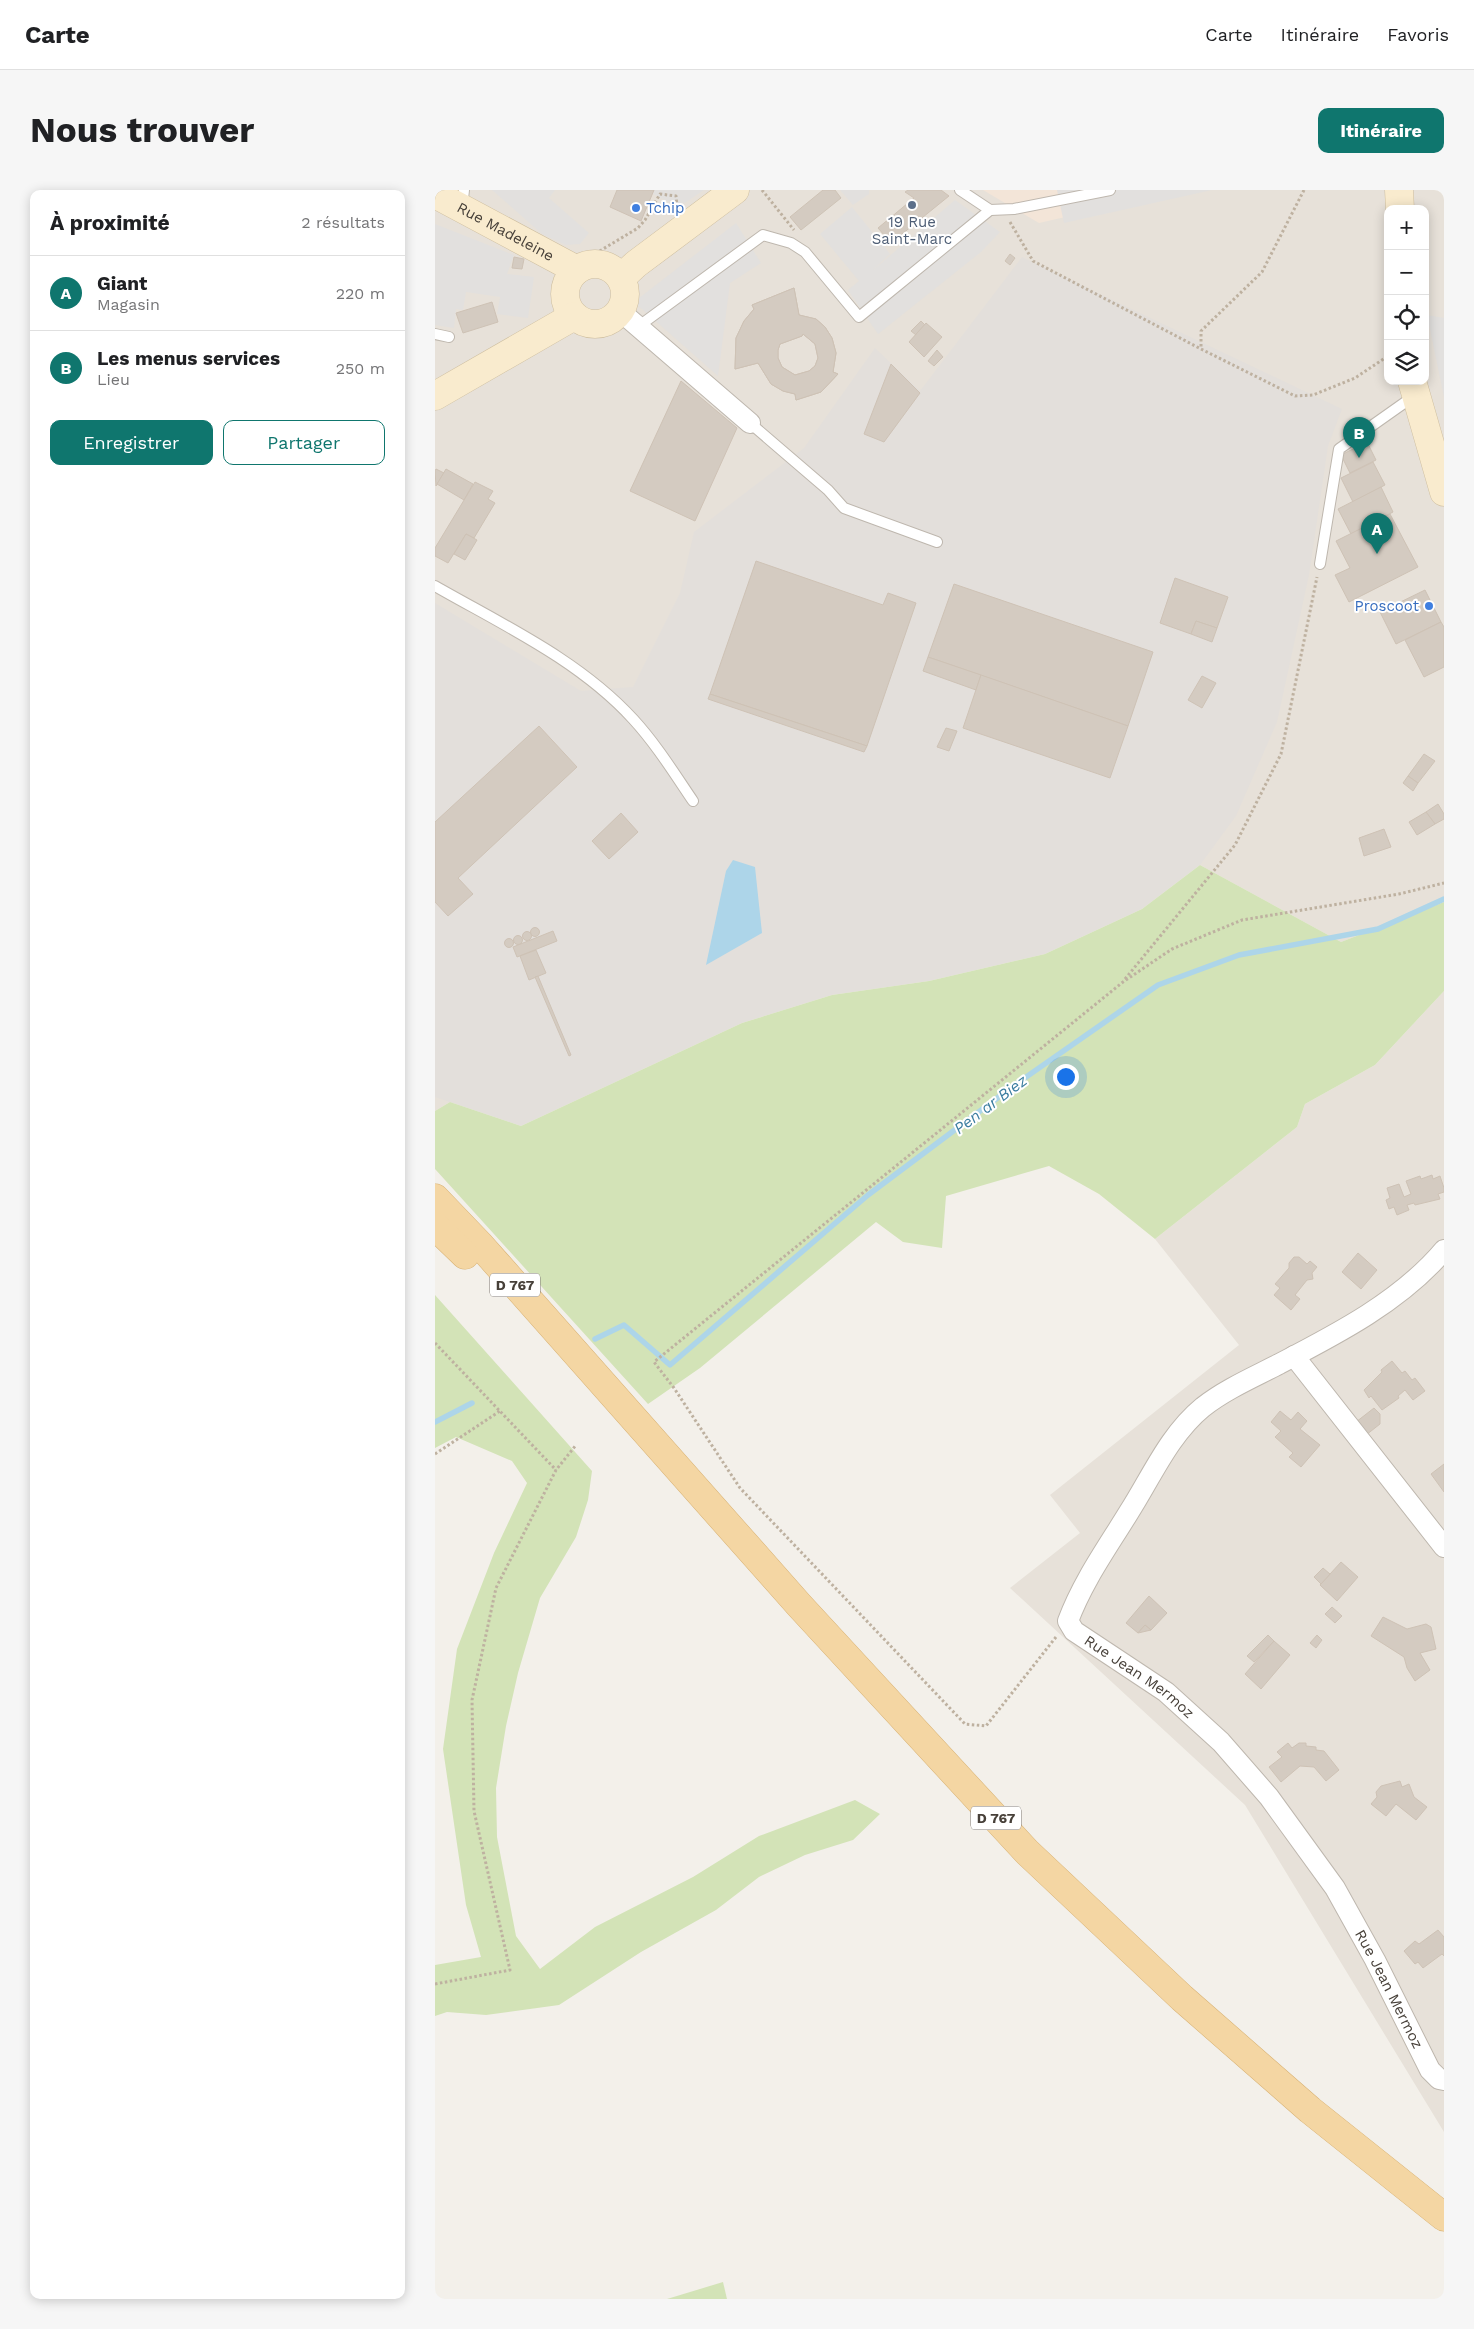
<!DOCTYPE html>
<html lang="fr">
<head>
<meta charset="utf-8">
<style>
  :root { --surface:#fff; --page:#f6f6f6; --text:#202124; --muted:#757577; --line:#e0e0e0; --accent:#0f766e }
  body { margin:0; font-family:"Work Sans",sans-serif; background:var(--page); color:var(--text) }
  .controls { position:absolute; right:15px; top:15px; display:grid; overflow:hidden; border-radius:10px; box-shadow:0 2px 12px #0003 }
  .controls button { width:45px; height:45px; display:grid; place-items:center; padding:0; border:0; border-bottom:1px solid var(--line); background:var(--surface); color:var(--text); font:25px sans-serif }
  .you { position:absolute; left:630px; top:886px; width:18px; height:18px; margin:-12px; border:4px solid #fff; border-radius:50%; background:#1a73e8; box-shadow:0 0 0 8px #1a73e833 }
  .badge { display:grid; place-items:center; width:32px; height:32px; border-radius:50%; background:var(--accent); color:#fff; font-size:16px; font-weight:700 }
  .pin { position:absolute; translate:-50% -41px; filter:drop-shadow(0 1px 2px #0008) }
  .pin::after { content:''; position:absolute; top:26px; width:18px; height:15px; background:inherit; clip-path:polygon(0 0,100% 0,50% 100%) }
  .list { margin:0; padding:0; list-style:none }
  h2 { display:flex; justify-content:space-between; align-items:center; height:65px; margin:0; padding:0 20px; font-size:21px }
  h2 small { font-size:16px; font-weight:400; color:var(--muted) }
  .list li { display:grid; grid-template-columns:32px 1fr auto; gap:15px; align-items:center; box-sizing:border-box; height:75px; padding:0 20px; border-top:1px solid var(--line) }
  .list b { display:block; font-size:19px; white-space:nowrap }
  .list p { margin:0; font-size:16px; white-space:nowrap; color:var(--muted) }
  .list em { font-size:16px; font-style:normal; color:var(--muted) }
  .actions { display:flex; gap:10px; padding:15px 20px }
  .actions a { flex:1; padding:11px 0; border:1px solid var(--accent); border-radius:10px; text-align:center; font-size:18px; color:var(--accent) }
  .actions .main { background:var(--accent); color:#fff }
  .icon { flex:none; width:28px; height:28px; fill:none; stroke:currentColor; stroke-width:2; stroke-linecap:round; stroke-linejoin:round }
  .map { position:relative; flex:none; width:1009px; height:2109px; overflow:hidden; border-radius:10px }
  header { display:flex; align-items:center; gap:30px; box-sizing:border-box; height:70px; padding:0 25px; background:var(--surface); border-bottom:1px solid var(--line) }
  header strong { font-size:24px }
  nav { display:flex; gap:28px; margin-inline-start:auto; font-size:18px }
  .intro { display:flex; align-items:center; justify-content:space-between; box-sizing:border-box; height:120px; padding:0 30px }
  h1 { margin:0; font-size:35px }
  .button { padding:12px 22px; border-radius:10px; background:var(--accent); color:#fff; font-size:18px; font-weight:700 }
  main { display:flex; gap:30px; padding:0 30px }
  aside { flex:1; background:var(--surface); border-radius:10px; box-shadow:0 2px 12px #0003 }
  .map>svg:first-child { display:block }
</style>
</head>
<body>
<header>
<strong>Carte</strong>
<nav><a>Carte</a><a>Itinéraire</a><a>Favoris</a></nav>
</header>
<div class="intro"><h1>Nous trouver</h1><a class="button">Itinéraire</a></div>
<main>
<aside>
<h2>À proximité<small>2 résultats</small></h2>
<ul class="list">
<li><span class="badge">A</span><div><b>Giant</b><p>Magasin</p></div><em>220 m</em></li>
<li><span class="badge">B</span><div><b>Les menus services</b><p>Lieu</p></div><em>250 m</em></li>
</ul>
<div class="actions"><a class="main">Enregistrer</a><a>Partager</a></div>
</aside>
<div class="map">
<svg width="1009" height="2109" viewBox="0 0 1009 2109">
  <rect width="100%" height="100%" fill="#f3f0ea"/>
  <!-- residential -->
  <g fill="#e7e1d9" fill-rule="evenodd">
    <path d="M0,0H1009V712L906,752L765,675L15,912L0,921ZM953,19H990V191H953Z"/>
    <path d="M1009,801V1942L810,1615L575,1398L645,1343L615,1305L804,1155L720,1049L862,937L870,914L940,875Z"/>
  </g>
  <!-- commercial -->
  <path fill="#f3e5d8" d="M548,0H749L604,33Z"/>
  <!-- industrial -->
  <path fill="#e3dfdb" d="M587,67L907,219L893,256L874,385L842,532L801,626L765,675L707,719L610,764L494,791L397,805L307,833L86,936L0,907V413L146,501L198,497L245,403L259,342L369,258L440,158L485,201Z"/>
  <!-- green -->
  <g fill="#d3e3b7">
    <path d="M765,675L906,752L1009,712V801L940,875L870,914L862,937L720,1049L664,1004L614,976L511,1006L507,1058L468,1052L441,1032L265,1178L213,1214L0,979V921L15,912L86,936L307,833L397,805L494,791L610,764L707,719Z"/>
    <path d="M0,1105L157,1281L153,1310L141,1347L105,1408L83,1483L71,1536L61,1598L62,1647L81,1746L105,1779L160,1737L258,1687L324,1646L420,1610L445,1624L418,1650L370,1665L324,1687L281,1720L206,1762L124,1815L51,1825L12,1822L0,1826V1775L46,1767L31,1715L8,1559L22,1459L59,1363L92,1293L77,1271L21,1247L0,1258Z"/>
    <path d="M288,2092L292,2109H232Z"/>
  </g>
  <!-- parking -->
  <g fill="#e2e0de">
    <path d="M57,0H120L114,8L154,43L145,54L131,55L107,44Z"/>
    <path d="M219,0H269L244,17L218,4Z"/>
    <path d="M405,0H434V4L418,15Z"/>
    <path d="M622,0H777L629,33Z"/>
    <path d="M520,10L565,42L546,62L443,144L413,100L424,91L385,44L417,17L455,64L437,81Z"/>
    <path d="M301,33L326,73L295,93L283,186L199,112Z"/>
    <path d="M0,34L79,65L72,84L99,87L93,128L62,124L65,107L31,102L28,120L21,119L19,138L0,135Z"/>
    <path d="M992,125L1009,128V207Z"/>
  </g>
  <!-- water -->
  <path fill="#add5e9" d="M298,670L320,677L327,743L271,775L291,681Z"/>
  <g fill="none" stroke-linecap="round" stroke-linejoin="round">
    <!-- stream -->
    <g stroke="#add5e9" stroke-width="5.5">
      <path d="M160,1149L189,1135L235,1175L433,1005L581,894L723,795L804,765L943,739L1009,709"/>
      <path d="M0,1232L37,1213"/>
    </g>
  </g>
  <!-- building -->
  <g fill="#d4cbc1" stroke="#cec2b5" fill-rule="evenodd">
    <path d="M182,0H219L206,31L175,17Z"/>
    <path d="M388,0H400L406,8L366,40L355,27Z"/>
    <path d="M473,0H506L514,6L456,53L443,38L479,8L470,2Z"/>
    <path d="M575,64L580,68L575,75L570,71Z"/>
    <path d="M79,67L89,69L87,79L77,78Z"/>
    <path d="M359,98L364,125L381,129L390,137L397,148L401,163L398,182L403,184L386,202L361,210L360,204L348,201L336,194L323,173L300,179L301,148L309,131L319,119L317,115ZM368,144L380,154L383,168L380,176L374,181L360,185L347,177L343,168V160L345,154L367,146Z"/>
    <path d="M359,98L364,125L381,129L390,137L397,148L401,163L398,182L403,184L386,202L361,210L360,204L348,201L336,194L323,173L300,179L301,148L309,131L319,119L317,115ZM368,144L380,154L383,168L380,176L374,181L360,185L347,177L343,168V160L345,154L367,146Z"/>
    <path d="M57,112L63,132L28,143L21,123Z"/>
    <path d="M486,131L490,135L481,145L476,141Z"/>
    <path d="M491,133L507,147L489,167L474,152Z"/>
    <path d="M502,160L508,167L499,176L493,171Z"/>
    <path d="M456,174L485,203L449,252L429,244Z"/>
    <path d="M246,191L302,238L260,331L195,301Z"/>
    <path d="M932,252L941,270L915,283L906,265Z"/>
    <path d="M938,272L950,295L918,312L906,288Z"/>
    <path d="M1,279L9,283L1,296L0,281Z"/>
    <path d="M11,279L38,294L29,310L2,294Z"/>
    <path d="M40,292L58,301L53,309L60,313L39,348L31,344L13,373L0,366V358Z"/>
    <path d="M946,297L958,322L916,344L903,319Z"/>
    <path d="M955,324L983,377L914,412L900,385L915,378L901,351Z"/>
    <path d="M31,344L42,350L30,370L19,364Z"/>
    <path d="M321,371L448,415L453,403L481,413L432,556L275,504Z"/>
    <path d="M740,388L793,407L782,438L761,431L756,444L725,433Z"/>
    <path d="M519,394L718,462L693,536L493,467Z"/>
    <path d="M990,400L1006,432L961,454L945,422Z"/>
    <path d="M761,431L782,438L777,452L756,444Z"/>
    <path d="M1006,432L1009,437V477L989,487L970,450Z"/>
    <path d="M493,467L546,485L541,500L488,481Z"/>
    <path d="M546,485L693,536L675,588L528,538Z"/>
    <path d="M767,486L781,493L767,518L753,510Z"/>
    <path d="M275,504L432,556L429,562L273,509Z"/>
    <path d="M104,536L142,577L23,688L38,704L13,726L0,712V632Z"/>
    <path d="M511,538L522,541L514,561L502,557Z"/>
    <path d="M989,564L1000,571L983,593L973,586Z"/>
    <path d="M973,586L983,593L978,601L968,593Z"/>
    <path d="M1003,614L1009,624V629L1000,634L991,622Z"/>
    <path d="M991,622L1000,634L982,645L974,632Z"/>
    <path d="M186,623L203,642L174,669L157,651Z"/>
    <path d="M949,639L956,657L929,666L924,648Z"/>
    <circle cx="100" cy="742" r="4.5"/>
    <path d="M118,741L122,751L82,767L78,757Z"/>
    <circle cx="92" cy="746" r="4.5"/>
    <circle cx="83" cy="750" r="4.5"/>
    <circle cx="74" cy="753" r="4.5"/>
    <path d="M101,760L111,783L94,790L85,766Z"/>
    <path d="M103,786L136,865L134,866L100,787Z"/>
    <path d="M997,985L998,989L1005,986L1009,998V1002L1003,1004L1005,1009L980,1015L979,1013L972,1015L974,1020L962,1025L959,1017L954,1019L951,1010L955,1008L952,998L964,994L969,1007L976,1004L971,991L985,986L986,989Z"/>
    <path d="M923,1063L942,1080L926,1099L907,1082Z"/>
    <path d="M859,1067H864L872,1074L875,1071L882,1077L877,1083L878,1089L872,1090L860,1105L865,1109L856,1120L839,1105L845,1098L840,1094L854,1078V1073Z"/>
    <path d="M957,1171L967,1183L970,1181L977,1190L980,1188L990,1201L978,1210L970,1200L963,1206L964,1208L947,1220L936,1206L934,1208L929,1200L947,1182L946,1180Z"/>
    <path d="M939,1218L945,1224V1234L931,1245L921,1232Z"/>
    <path d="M845,1221L856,1230L863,1222L872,1231L865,1239L885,1255L866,1277L854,1267L858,1263L840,1247L846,1241L836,1232Z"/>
    <path d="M1009,1274V1302L996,1284Z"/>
    <path d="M906,1372L923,1387L902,1411L885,1395Z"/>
    <path d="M888,1378L895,1384L886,1394L879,1387Z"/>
    <path d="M714,1406L732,1423L716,1440L710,1435L703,1443L691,1433Z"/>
    <path d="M897,1417L907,1426L900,1433L890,1424Z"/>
    <path d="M948,1427L972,1439L991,1434L996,1437L1001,1459L985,1463L995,1480L980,1491L972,1478L969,1467L936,1446Z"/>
    <path d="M710,1435L716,1440L703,1443Z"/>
    <path d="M833,1445L839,1451L819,1472L812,1466Z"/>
    <path d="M882,1445L887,1450L881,1458L875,1453Z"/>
    <path d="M839,1451L855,1465L826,1499L810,1484Z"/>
    <path d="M853,1553L857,1558L864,1553H871V1556L881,1557V1560L889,1561L904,1580L891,1591L879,1577L865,1576L846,1592L834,1577L847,1567L842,1562Z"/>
    <path d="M965,1591L967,1597L974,1594L979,1607L992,1617L981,1630L961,1614L951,1626L936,1614L942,1607L941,1602L946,1596Z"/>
    <path d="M1003,1740L1009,1747V1766L1007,1764L988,1778L983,1772L980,1774L969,1761L980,1751L984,1754Z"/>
  </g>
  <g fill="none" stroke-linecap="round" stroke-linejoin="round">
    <defs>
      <g id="service">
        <path d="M525,0L555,20L579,19L675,0"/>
        <path d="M27,17L29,0"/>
        <path d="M204,136L328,45L356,53L370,62L424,127L555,20"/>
        <path d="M0,144L14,147"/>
        <path d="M315,233L393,300L409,318L502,352"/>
        <path d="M885,374L904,259L979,206"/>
        <path d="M0,396C68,435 144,470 198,529C221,554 239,583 258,611"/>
      </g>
      <g id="minor">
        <path d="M185,121L315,233"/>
        <path id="s1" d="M1009,1060C966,1111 902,1144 844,1174C819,1187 791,1199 768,1217C734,1245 717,1286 694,1322C672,1358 648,1391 633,1431L639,1441L731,1502L786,1552L834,1607L900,1698L940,1770L995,1880L1004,1889L1009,1890"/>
        <path d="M859,1166L1009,1357"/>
      </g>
      <g id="secondary">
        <path d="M964,0L965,19"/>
        <path id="s2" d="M0,4L142,80"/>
        <circle cx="160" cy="104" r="30"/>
        <path d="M186,88L201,74L300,0"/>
        <path d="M977,191L1009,302"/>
        <path d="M0,206L139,126"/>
      </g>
      <g id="primary">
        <path d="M0,1008L46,1056L364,1415L592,1662L747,1808L875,1920L1009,2027"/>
        <path d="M0,1036L30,1065"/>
      </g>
    </defs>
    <!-- service casing -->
    <use href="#service" stroke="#beb7ae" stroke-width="12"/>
    <!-- minor casing -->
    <use href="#minor" stroke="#beb7ae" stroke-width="22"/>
    <!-- secondary casing -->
    <use href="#secondary" stroke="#cebe9f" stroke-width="29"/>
    <!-- primary casing -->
    <use href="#primary" stroke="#d8b274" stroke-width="29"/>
    <!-- path -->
    <g stroke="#beb1a0" stroke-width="3" stroke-dasharray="2.5 2.5" stroke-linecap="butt">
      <path d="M327,0L359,40"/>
      <path d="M869,0L827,82L766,141V159L860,206L878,205L920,188L953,166"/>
      <path d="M575,32L598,71L766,159"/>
      <path d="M155,62H163L203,38L210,30L225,4L241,6L242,16"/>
      <path d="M690,789L800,655L846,564L882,387"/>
      <path d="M0,1153L121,1280"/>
      <path d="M0,1264L65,1221"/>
      <path d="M621,1447L551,1536L530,1534L305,1298L239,1198L219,1172L688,792L737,759L807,730L964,704L1009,693"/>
      <path d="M0,1794L75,1780L39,1621L37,1510L61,1398L121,1280L141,1255"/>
    </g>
    <!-- service -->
    <use href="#service" stroke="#fff" stroke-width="10"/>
    <!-- minor -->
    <use href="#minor" stroke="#fff" stroke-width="20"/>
    <!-- secondary -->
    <use href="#secondary" stroke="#f9ebce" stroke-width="28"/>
    <!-- primary -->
    <use href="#primary" stroke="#f4d6a3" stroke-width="28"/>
  </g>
  <!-- markers -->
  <circle fill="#5c6f8a" stroke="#fff" stroke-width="2" cx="477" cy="15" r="5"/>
  <g fill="#3f7fe0" stroke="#fff" stroke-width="2">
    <circle cx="201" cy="18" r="5"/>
    <circle cx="994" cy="416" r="5"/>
  </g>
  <g text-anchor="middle" stroke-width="4" stroke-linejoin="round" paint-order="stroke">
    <!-- shield labels -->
    <g fill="#fff" stroke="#7e7974" stroke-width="1">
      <rect x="55" y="1083.5" width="50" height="23" rx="4"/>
      <rect x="536" y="1616.5" width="50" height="23" rx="4"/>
    </g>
    <g font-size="14" font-weight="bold" fill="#474039">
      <text x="80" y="1100">D 767</text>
      <text x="561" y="1633">D 767</text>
    </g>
    <!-- shop labels -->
    <g font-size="15" fill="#366cbe" stroke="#fff" text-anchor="start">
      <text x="211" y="23">Tchip</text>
      <text x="984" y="421" text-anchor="end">Proscoot</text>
    </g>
    <!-- service labels -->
    <g font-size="15" fill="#4e5e75" stroke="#fff">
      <text x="477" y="37">19 Rue<tspan x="477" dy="17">Saint-Marc</tspan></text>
    </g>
    <!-- street labels -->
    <g font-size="15" fill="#474039" stroke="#fff">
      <text dy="5" stroke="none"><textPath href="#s2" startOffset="80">Rue Madeleine</textPath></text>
      <text dy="5" stroke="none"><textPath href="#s1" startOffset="635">Rue Jean Mermoz</textPath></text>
      <text dy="5" stroke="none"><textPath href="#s1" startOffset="1040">Rue Jean Mermoz</textPath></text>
    </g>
    <!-- water labels -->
    <g font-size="16" font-style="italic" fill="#3b7da0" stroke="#fff">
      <text transform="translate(555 914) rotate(-37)" y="6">Pen ar Biez</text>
    </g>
  </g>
</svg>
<div class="controls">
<button>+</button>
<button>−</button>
<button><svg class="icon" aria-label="locate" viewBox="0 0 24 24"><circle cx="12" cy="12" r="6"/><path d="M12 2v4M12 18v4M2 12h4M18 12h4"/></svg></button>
<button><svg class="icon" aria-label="layers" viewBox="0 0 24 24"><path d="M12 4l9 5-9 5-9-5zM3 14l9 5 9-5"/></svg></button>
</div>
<div class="you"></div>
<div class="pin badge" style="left:942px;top:364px">A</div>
<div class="pin badge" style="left:924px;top:268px">B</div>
</div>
</main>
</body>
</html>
